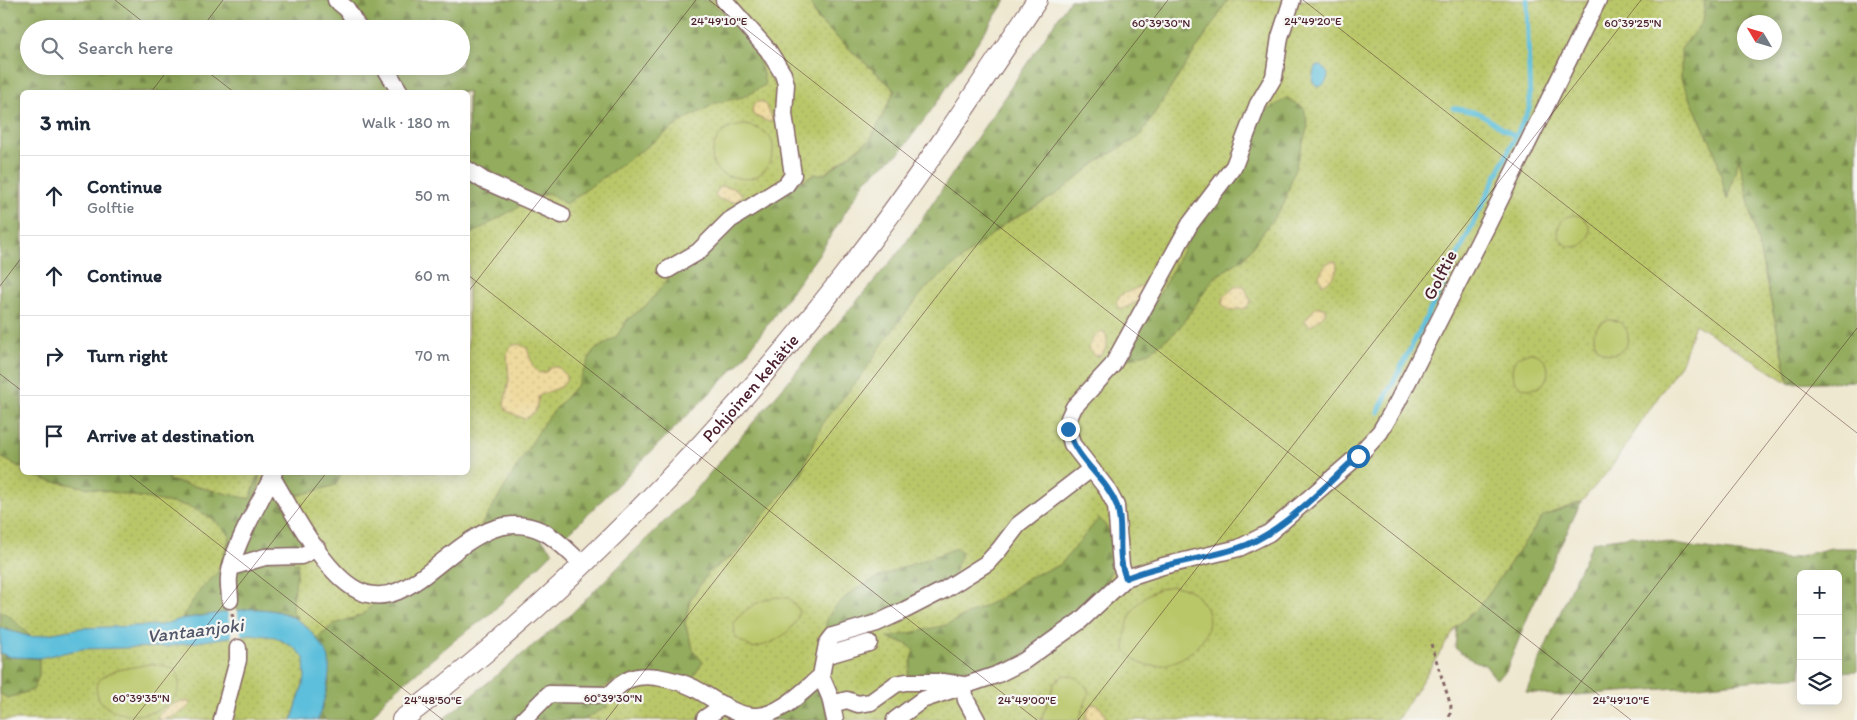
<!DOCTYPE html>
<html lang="en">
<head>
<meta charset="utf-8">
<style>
  :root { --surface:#fff; --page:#f2f2f3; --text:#1f2937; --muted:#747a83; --line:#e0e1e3 }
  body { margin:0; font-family:Itim,sans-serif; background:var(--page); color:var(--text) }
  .controls { position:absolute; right:15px; bottom:15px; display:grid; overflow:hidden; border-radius:8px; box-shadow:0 2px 12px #0003 }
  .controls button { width:45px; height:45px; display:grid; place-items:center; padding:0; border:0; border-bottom:1px solid var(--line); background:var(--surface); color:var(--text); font:25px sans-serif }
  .compass { position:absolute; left:1737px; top:15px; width:45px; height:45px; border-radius:50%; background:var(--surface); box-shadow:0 2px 12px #0003; rotate:308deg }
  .stop { position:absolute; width:15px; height:15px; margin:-11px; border:4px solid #1f6fb2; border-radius:50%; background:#fff }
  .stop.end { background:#1f6fb2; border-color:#fff; box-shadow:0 1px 5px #0008 }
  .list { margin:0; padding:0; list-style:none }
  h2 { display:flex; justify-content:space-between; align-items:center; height:65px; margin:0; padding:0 20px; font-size:21px }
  h2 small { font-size:16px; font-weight:400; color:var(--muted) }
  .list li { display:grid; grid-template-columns:32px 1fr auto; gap:15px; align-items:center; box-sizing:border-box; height:80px; padding:0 20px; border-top:1px solid var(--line) }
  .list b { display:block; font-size:19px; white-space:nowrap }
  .list p { margin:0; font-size:16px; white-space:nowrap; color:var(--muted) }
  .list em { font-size:16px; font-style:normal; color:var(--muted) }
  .icon { flex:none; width:28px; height:28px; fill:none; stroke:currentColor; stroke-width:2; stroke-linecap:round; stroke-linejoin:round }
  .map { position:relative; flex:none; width:1857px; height:720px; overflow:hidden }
  .search { position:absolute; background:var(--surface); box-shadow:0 2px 12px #0003; left:20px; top:20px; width:450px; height:55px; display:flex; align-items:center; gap:12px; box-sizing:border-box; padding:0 18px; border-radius:28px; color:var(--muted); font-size:19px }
  .panel { position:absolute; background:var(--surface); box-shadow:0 2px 12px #0003; left:20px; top:90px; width:450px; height:385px; border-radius:8px }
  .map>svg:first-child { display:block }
</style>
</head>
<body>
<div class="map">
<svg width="1857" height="720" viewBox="0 0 1857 720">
  <defs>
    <pattern id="grass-dots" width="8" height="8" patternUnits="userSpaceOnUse" patternTransform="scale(1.25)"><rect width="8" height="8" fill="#bac769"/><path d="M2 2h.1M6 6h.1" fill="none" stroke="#a1aa5b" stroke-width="1.8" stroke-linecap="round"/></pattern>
    <pattern id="forest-firs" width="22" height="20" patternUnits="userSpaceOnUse" patternTransform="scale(1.25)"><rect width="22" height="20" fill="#93ac5d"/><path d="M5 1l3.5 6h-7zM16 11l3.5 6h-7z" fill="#7a8b4d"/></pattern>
    <pattern id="sand-dots" width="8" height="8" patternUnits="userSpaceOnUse" patternTransform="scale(1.25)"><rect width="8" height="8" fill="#eeda9e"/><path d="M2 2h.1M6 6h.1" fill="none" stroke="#cebb88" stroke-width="1.8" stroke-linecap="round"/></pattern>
  </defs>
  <rect width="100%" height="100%" fill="#f6f6f2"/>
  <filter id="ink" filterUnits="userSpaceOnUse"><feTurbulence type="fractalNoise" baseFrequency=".02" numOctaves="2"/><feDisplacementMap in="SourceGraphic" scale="10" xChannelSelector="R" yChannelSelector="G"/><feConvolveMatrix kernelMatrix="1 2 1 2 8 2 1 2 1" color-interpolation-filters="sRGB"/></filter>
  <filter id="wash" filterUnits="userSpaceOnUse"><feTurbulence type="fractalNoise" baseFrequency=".0096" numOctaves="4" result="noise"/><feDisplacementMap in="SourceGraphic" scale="20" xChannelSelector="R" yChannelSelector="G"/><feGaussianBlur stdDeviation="1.12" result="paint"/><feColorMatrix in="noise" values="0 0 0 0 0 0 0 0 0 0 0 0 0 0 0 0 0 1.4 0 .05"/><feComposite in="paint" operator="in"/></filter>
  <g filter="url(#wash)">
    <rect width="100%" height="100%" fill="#efe8d0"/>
    <!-- grass -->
    <g fill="url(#grass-dots)" stroke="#82734a" fill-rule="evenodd">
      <path d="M0,0H809L818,20L895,90L871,139L824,174L481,563L305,678L292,720H0ZM29,29H461V66H29ZM22,92H468V472H22Z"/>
      <path d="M1183,0H1707L1739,157L1789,383L1695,324L1683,360L1610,469L1581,502L1543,517L1481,605L1457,626L1397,720H476Z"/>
    </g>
    <!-- forest -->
    <g fill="url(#forest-firs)" stroke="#6e6644" fill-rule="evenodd">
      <path d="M0,0H707C739,19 760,49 765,85L743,97L716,103L681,122L566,204L548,193L530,200L468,236V92H22V468L0,457ZM29,29H461V66H29Z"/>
      <path d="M809,0H1006L933,108L900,152L866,179L821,251L739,364L566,536L531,520L481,526L545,421L577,385L593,351L616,337L627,320L648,304L673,272L734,223L786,188L816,174H825L871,139L895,90L818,20Z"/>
      <path d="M1070,0H1228L1139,137L1101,159L1055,195L1006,223L925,289L887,337L860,378L825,419L808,455L801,476L780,496L763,516L739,551L709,572L690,600L685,624L694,651L703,662L691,680H616L599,690L551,687L517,720H442L569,616L692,494L903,247Z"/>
      <path d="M1705,0H1857V381L1789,383L1739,158L1727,200L1715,152L1681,79V49L1703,21ZM1744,22H1774V52H1744Z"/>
      <path d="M1287,98L1304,108L1308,126L1284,204L1244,258L1215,277L1177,331L1149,352L1123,361L1192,234L1243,164L1255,135L1260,115Z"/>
      <path d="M31,473H170L168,480L250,499L259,473V486L223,591L227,613L181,619L200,590L218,572L230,536L212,518L188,506L46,480Z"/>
      <path d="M283,473H342L336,485L293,497Z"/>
      <path d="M272,486L308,545L303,550L236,562Z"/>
      <path d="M1581,502L1531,609L1506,671L1496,679L1485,665L1470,659L1455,648L1457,626L1481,605L1543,516Z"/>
      <path d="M1099,518C1148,569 1068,626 1028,652C1012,663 991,669 973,677L967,668L946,678L908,676L914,650L907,644L888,638L946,625L999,599L1029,577L1060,565Z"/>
      <path d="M518,529L541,538L553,552L489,615L456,639L386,698L370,720H318L329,681L317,639L334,624L362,615L377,601L491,535Z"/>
      <path d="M1632,536L1698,548L1788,559L1831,548H1857V671L1838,672V574H1801V676L1678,688L1561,696L1526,692L1572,585L1593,542Z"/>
      <path d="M956,548L962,552L951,581L826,639C826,633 825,622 828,617C851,578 917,565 956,548Z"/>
      <path d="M265,559L298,563L292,610L298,619C279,609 258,607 237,612L233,569Z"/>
      <path d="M0,611L11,617L31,637L0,628Z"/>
      <path d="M0,653L10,657L39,658V676L33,690L8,698L0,694Z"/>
      <path d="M809,689L818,690L824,702L829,720H759Z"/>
      <path d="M551,697L606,701L607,707L583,720H526Z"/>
    </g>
    <!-- sand -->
    <g fill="url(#sand-dots)" stroke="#9c7c64">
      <path d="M763,101L773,119L769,122L753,115L752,109L755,103Z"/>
      <path d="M721,186L734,188L742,194L739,200L734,202L718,199L715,194Z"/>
      <path d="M1332,261L1336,262C1340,273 1330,281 1322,285L1319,275L1326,264Z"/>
      <path d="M1141,286L1147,292L1142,300L1120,310L1116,303L1121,295Z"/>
      <path d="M1236,286H1244L1251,301L1246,308L1228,311L1222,304L1224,296Z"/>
      <path d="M1317,306L1326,309L1325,314L1311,326L1307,324L1305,320Z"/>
      <path d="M1104,331C1109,341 1108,346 1101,355L1094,356L1089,348C1092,338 1094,334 1104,331Z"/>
      <path d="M518,344L527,348L533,367L539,373L546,372L551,367H558C581,387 549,389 539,396L535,412L525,419L507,411L504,405L509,380L507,353L511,346Z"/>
      <path d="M184,701L189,702L190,705C185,712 167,720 159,720L158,717C162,708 175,703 184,701Z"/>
      <path d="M1097,704L1105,714V720H1085L1090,705Z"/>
    </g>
    <!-- pitch -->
    <g fill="#bac769" stroke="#82734a">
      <path d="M745,125C754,127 763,129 769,136C779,149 769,169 757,176C750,180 742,179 734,177C726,176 720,175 715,167C709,158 714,142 721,134C727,127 737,126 745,125Z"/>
      <circle cx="1574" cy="231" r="16"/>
      <circle cx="1611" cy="337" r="17"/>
      <circle cx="1530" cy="371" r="18"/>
      <path d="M1172,586C1178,587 1186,588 1191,591C1194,592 1197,596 1199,599C1232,632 1173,678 1140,663C1134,660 1129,654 1125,650C1124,615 1137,592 1172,586Z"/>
      <path d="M777,597L789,598L799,610C797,632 772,645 752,648L735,637L734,622C746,608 758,600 777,597Z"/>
      <path d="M149,664L162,665L175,670C181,682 181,691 171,701C150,720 113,720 99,699C97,693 94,686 99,681C109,668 134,668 149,664Z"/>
      <path d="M1064,675C1077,676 1083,680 1089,692L1079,720H1041L1055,682Z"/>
    </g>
    <!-- water -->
    <g fill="#5dbfdb" stroke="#546f83">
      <path d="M1315,66H1322L1328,74C1327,82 1325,85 1317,87L1312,80Z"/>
      <path d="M249,609C279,608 302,616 319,642C322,647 328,653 329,659C331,680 324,700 318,720H292L305,678L304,658L295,648L275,637L250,634L164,647L82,649L39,658L10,657L0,653V628L31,637L81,628L161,625L181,619Z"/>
    </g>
    <!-- pier -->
    <path fill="#efe8d0" d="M227,610H237L242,638L232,640Z"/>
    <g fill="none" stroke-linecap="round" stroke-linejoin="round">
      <!-- stream -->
      <g stroke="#5dbfdb" stroke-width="5">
        <path d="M1453,108L1479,113L1516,137"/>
        <path d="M1378,412L1445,281L1530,107L1527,0"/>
      </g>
    </g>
  </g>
  <g filter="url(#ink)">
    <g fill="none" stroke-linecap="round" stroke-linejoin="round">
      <defs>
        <g id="minor">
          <path d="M336,0L347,9L359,29"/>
          <path d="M384,66L400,92"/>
          <path d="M468,170L483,180L562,215"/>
          <path d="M667,270L698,252L730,220L786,185L793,175L784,114L786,84L783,74L768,50L724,0"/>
          <path d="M272,477C291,509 321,567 352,587C417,630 465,493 544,532C559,540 570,553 582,564"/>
          <path d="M231,567L265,557L301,556L317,548"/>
          <path d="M1126,578L1121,566L1116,506L1107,489L1072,444L1068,429L1069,418L1074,407L1112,366L1190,224L1234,166L1258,104L1274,77L1280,37L1292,0"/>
          <path d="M230,600C230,593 228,584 229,577C233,544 260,504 274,472"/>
          <path d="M825,656L869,643"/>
          <path d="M821,676L830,697L835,720"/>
          <path d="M832,704L847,700L858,704L871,702L896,684L906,682H943L963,685L966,700L977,720"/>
          <path d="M705,718L724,705"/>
          <path d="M222,720L238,660V648"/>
          <path d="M523,720L549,694L610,695C623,679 636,674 657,677C669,679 682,682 694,688C712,697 734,717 756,716C780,716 804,690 821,676L827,644L833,636L877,623L905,610L944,590L987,563L999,550L1018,525L1091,469"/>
          <path d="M895,720L922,700L996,675L1024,661L1080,621L1126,578L1163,566L1239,548L1269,533L1358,456L1380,432L1397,403L1488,224L1598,0"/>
        </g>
        <g id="major">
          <path id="s1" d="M402,720C578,584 735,420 869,243C928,165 982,82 1037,0"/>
        </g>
      </defs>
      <!-- minor casing -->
      <use href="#minor" stroke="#846565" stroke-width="19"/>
      <!-- major casing -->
      <use href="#major" stroke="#846565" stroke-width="22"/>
      <!-- path -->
      <g stroke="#846565" stroke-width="3" stroke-dasharray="4 4" stroke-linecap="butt">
        <path d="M232,613L236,634"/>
        <path d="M1431,644L1451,706L1449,720"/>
      </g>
      <!-- minor -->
      <use href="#minor" stroke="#fff" stroke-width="16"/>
      <!-- major -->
      <use href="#major" stroke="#fff" stroke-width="20"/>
    </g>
  </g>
  <g fill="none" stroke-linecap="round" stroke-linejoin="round" filter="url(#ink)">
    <!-- route -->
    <path stroke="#1f6fb2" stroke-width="6" d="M1068,429C1076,461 1106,477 1117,506C1125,529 1115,553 1126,578C1162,563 1201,560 1238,548C1282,534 1324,486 1358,456"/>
  </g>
  <!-- ticks -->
  <path fill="none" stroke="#4a1f2b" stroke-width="1" stroke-opacity="0.45" d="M115,0L152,29M709,0L1631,720M1303,0L1857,433M201,29L223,0M200,66L234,92M151,92L171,66M468,275L1037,720M0,286L22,257M468,292L696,0M0,374L22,391M126,472L443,720M133,720L327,472M606,720L1168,0M1078,720L1641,0M1551,720L1857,328"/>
  <g text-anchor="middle" stroke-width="4.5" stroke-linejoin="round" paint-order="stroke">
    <!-- street labels -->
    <g font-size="18" fill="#4a1f2b" stroke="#f6f6f2">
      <text transform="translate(1440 275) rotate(-63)" y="6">Golftie</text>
      <text dy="6" stroke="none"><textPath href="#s1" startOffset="482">Pohjoinen kehätie</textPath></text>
    </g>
    <!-- water labels -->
    <g font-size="19" font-style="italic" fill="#515769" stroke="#f6f6f2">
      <text transform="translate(195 630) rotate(-7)" y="7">Vantaanjoki</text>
    </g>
  </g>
  <g font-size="12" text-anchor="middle" fill="#4a1f2b" stroke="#f6f6f2" stroke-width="4.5" stroke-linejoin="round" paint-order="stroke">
    <text x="719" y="25">24°49'10"E</text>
    <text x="1313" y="25">24°49'20"E</text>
    <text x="1161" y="27">60°39'30"N</text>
    <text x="1633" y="27">60°39'25"N</text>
    <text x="141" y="702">60°39'35"N</text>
    <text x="613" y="702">60°39'30"N</text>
    <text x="433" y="704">24°48'50"E</text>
    <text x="1027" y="704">24°49'00"E</text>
    <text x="1621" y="704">24°49'10"E</text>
  </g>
</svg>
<div class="controls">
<button>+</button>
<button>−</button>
<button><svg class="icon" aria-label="layers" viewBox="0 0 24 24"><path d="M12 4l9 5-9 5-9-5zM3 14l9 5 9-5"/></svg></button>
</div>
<svg class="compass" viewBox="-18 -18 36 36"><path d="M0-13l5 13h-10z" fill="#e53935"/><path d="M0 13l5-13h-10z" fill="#747a83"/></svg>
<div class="stop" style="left:1358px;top:456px"></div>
<div class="stop end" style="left:1068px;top:429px"></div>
<div class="search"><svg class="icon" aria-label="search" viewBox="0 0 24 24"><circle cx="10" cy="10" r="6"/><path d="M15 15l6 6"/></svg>Search here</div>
<section class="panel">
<h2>3 min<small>Walk · 180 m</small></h2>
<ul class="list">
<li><svg class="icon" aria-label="ahead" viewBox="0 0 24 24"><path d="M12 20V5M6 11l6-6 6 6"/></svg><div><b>Continue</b><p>Golftie</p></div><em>50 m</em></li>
<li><svg class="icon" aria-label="ahead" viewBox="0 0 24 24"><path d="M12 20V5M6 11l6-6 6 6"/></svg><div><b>Continue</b></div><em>60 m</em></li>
<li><svg class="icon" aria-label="right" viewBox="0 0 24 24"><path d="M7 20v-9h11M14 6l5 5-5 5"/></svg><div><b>Turn right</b></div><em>70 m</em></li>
<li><svg class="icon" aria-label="arrive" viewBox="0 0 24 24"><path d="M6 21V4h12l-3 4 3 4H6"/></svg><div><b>Arrive at destination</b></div></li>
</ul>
</section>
</div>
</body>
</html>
